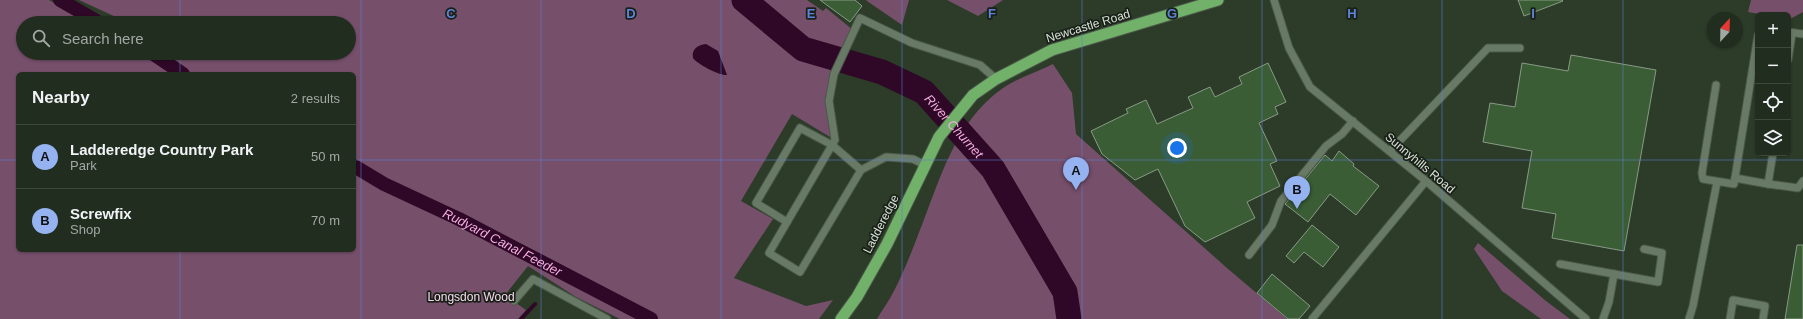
<!DOCTYPE html>
<html lang="en">
<head>
<meta charset="utf-8">
<style>
  :root { --surface:#212d1f; --page:#2d392c; --text:#f1f3f6; --muted:#a2a8a4; --line:#3e493d; --accent:#95b2f1 }
  body { margin:0; font-family:Helvetica,sans-serif; background:var(--page); color:var(--text) }
  .controls { position:absolute; right:12px; top:12px; display:grid; overflow:hidden; border-radius:6px; box-shadow:0 1px 3px #0004 }
  .controls button { width:36px; height:36px; display:grid; place-items:center; padding:0; border:0; border-bottom:1px solid var(--line); background:var(--surface); color:var(--text); font:20px sans-serif }
  .compass { position:absolute; left:1707px; top:12px; width:36px; height:36px; border-radius:50%; background:var(--surface); box-shadow:0 1px 3px #0004; rotate:22deg }
  .you { position:absolute; left:1177px; top:148px; width:14px; height:14px; margin:-10px; border:3px solid #fff; border-radius:50%; background:#1a73e8; box-shadow:0 0 0 6px #1a73e833 }
  .badge { display:grid; place-items:center; width:26px; height:26px; border-radius:50%; background:var(--accent); color:#111; font-size:13px; font-weight:700 }
  .pin { position:absolute; translate:-50% -33px; filter:drop-shadow(0 1px 2px #0008) }
  .pin::after { content:''; position:absolute; top:21px; width:14px; height:12px; background:inherit; clip-path:polygon(0 0,100% 0,50% 100%) }
  .list { margin:0; padding:0; list-style:none }
  h2 { display:flex; justify-content:space-between; align-items:center; height:52px; margin:0; padding:0 16px; font-size:17px }
  h2 small { font-size:13px; font-weight:400; color:var(--muted) }
  .list li { display:grid; grid-template-columns:26px 1fr auto; gap:12px; align-items:center; box-sizing:border-box; height:64px; padding:0 16px; border-top:1px solid var(--line) }
  .list b { display:block; font-size:15px; white-space:nowrap }
  .list p { margin:0; font-size:13px; white-space:nowrap; color:var(--muted) }
  .list em { font-size:13px; font-style:normal; color:var(--muted) }
  .icon { flex:none; width:22px; height:22px; fill:none; stroke:currentColor; stroke-width:2; stroke-linecap:round; stroke-linejoin:round }
  .map { position:relative; flex:none; width:1803px; height:319px; overflow:hidden }
  .search { position:absolute; background:var(--surface); box-shadow:0 1px 3px #0004; left:16px; top:16px; width:340px; height:44px; display:flex; align-items:center; gap:10px; box-sizing:border-box; padding:0 14px; border-radius:22px; color:var(--muted); font-size:15px }
  .panel { position:absolute; background:var(--surface); box-shadow:0 1px 3px #0004; left:16px; top:72px; width:340px; height:180px; border-radius:6px }
  .map>svg:first-child { display:block }
</style>
</head>
<body>
<div class="map">
<svg width="1803" height="319" viewBox="0 0 1803 319">
  <rect width="100%" height="100%" fill="#2c3c29"/>
  <!-- green -->
  <g fill="#764f6b" fill-rule="evenodd">
    <path d="M0,0H49L90,23H23V53H349V23H129L79,0H807L823,11L826,8L853,30L845,48L829,101L835,140L792,114L741,201L773,219L734,278L806,306L833,300L819,319H620L576,297L528,266L505,295L526,310L518,319H0ZM18,74H354V250H18Z"/>
    <path d="M866,0H909L902,25L867,1Z"/>
    <path d="M947,0H1003L978,16Z"/>
    <path d="M1751,0H1803V12L1790,19H1788V15H1765L1748,12Z"/>
    <path d="M1053,64L1072,93L1076,134L1227,268L1287,319H877C882,310 889,301 894,291C903,273 911,254 918,235C939,183 954,122 1003,88C1018,78 1037,72 1053,64Z"/>
    <path d="M1478,243L1546,301L1570,319H1541L1502,291L1474,249Z"/>
  </g>
  <!-- water -->
  <path fill="#2e0826" d="M706,44L718,51L727,75C720,76 697,64 693,58C691,49 698,45 706,44Z"/>
  <g fill="none" stroke-linecap="round" stroke-linejoin="round">
    <!-- stream -->
    <path stroke="#2e0826" stroke-width="4" d="M521,319L535,304"/>
    <!-- canal -->
    <g stroke="#2e0826" stroke-width="14">
      <path d="M60,0L100,23"/>
      <path d="M152,53L183,74"/>
      <path id="s1" d="M354,166L384,184L459,219L651,319"/>
    </g>
    <!-- river -->
    <path stroke="#2e0826" stroke-width="25" id="s2" d="M744,0L803,49L882,72L924,92L993,169L1065,292L1069,319"/>
  </g>
  <!-- building -->
  <g fill="#3a5d35" stroke="#889a85">
    <path d="M820,0H855L862,6L850,22Z"/>
    <path d="M1518,0H1562L1563,1L1524,16Z"/>
    <path d="M1571,55L1656,70L1624,251L1552,238L1556,214L1522,208L1532,151L1483,142L1490,103L1515,107L1522,63L1568,71Z"/>
    <path d="M1268,63L1286,102L1275,107L1278,114L1259,123L1277,161L1270,164L1280,186L1247,202L1255,218L1205,242L1185,226L1158,169L1135,180L1102,154L1091,131L1128,113L1126,109L1146,100L1157,124L1193,108L1188,97L1210,87L1215,97L1242,84L1239,77Z"/>
    <path d="M1339,151L1354,164L1353,166L1379,186L1356,215L1330,194L1308,222L1285,204L1325,155L1332,161Z"/>
    <path d="M1312,225L1339,247L1323,267L1304,252L1294,263L1286,256Z"/>
    <path d="M1797,245H1803V319H1785Z"/>
    <path d="M1272,274L1310,306L1299,319H1288L1257,293Z"/>
  </g>
  <g fill="none" stroke-linecap="round" stroke-linejoin="round">
    <defs>
      <g id="service">
        <path d="M1274,0L1289,48L1310,87L1426,181L1586,319"/>
        <path d="M1788,32L1803,34"/>
        <path d="M1788,60L1792,33"/>
        <path d="M1716,85L1702,173L1703,179L1734,184L1758,35"/>
        <path d="M1390,151L1488,48H1520"/>
        <path d="M925,165L913,159L886,157L861,170L800,272L769,253L835,140L829,101L834,74L860,18L912,43L980,65L996,79"/>
        <path d="M1735,178L1768,184L1773,153"/>
        <path d="M1768,184L1798,188L1803,181"/>
        <path d="M787,222L756,203L800,128L832,145L861,170"/>
        <path d="M1249,255L1272,225L1281,201L1326,146L1342,134L1353,121"/>
        <path d="M1560,264L1614,274"/>
        <path d="M514,301L533,279L607,319"/>
        <path d="M1312,319L1426,181"/>
        <path d="M1603,319L1609,302L1614,274L1658,282L1662,253L1644,249"/>
        <path d="M1689,319L1693,306L1717,182"/>
        <path d="M1730,319L1733,300L1765,306L1763,319"/>
      </g>
      <path id="trunk" d="M841,319L857,297L887,244L939,137L973,95L996,79L1052,50L1218,0"/>
    </defs>
    <!-- service casing -->
    <use href="#service" stroke="#4b5849" stroke-width="9"/>
    <!-- trunk casing -->
    <use href="#trunk" stroke="#4b5849" stroke-width="13"/>
    <!-- service -->
    <use href="#service" stroke="#687a65" stroke-width="7"/>
    <!-- trunk -->
    <use href="#trunk" stroke="#72b169" stroke-width="11"/>
  </g>
  <!-- grid -->
  <path fill="none" stroke="#5e82d7" stroke-width="1" stroke-opacity="0.55" d="M180,0V23M361,0V319M541,0V319M721,0V319M902,0V319M1082,0V319M1262,0V319M1442,0V319M1623,0V319M180,53V74M0,160H18M354,160H1803M180,250V319"/>
  <g text-anchor="middle" stroke-width="3.5" stroke-linejoin="round" paint-order="stroke">
    <!-- street labels -->
    <g font-size="12" fill="#d8e2d6" stroke="#192018">
      <text transform="translate(1088 26) rotate(-17)" y="4">Newcastle Road</text>
      <text transform="translate(1420 163) rotate(40)" y="4">Sunnyhills Road</text>
      <text transform="translate(881 224) rotate(-63)" y="4">Ladderedge</text>
    </g>
    <!-- park labels -->
    <g font-size="12" fill="#f7d9ee" stroke="#192018">
      <text x="471" y="301">Longsdon Wood</text>
    </g>
    <!-- water labels -->
    <g font-size="13" font-style="italic" fill="#f4ade0" stroke="#192018">
      <text dy="5" stroke="none"><textPath href="#s2" startOffset="251">River Churnet</textPath></text>
      <text dy="5" stroke="none"><textPath href="#s1" startOffset="167">Rudyard Canal Feeder</textPath></text>
    </g>
  </g>
  <g font-size="13" text-anchor="middle" font-weight="bold" fill="#5e82d7" stroke="#192018" stroke-width="3.5" stroke-linejoin="round" paint-order="stroke">
    <text x="451" y="18">C</text>
    <text x="631" y="18">D</text>
    <text x="811" y="18">E</text>
    <text x="992" y="18">F</text>
    <text x="1172" y="18">G</text>
    <text x="1352" y="18">H</text>
    <text x="1533" y="18">I</text>
  </g>
</svg>
<div class="controls">
<button>+</button>
<button>−</button>
<button><svg class="icon" aria-label="locate" viewBox="0 0 24 24"><circle cx="12" cy="12" r="6"/><path d="M12 2v4M12 18v4M2 12h4M18 12h4"/></svg></button>
<button><svg class="icon" aria-label="layers" viewBox="0 0 24 24"><path d="M12 4l9 5-9 5-9-5zM3 14l9 5 9-5"/></svg></button>
</div>
<svg class="compass" viewBox="-18 -18 36 36"><path d="M0-13l5 13h-10z" fill="#e53935"/><path d="M0 13l5-13h-10z" fill="#a2a8a4"/></svg>
<div class="you"></div>
<div class="pin badge" style="left:1076px;top:190px">A</div>
<div class="pin badge" style="left:1297px;top:209px">B</div>
<div class="search"><svg class="icon" aria-label="search" viewBox="0 0 24 24"><circle cx="10" cy="10" r="6"/><path d="M15 15l6 6"/></svg>Search here</div>
<section class="panel">
<h2>Nearby<small>2 results</small></h2>
<ul class="list">
<li><span class="badge">A</span><div><b>Ladderedge Country Park</b><p>Park</p></div><em>50 m</em></li>
<li><span class="badge">B</span><div><b>Screwfix</b><p>Shop</p></div><em>70 m</em></li>
</ul>
</section>
</div>
</body>
</html>
